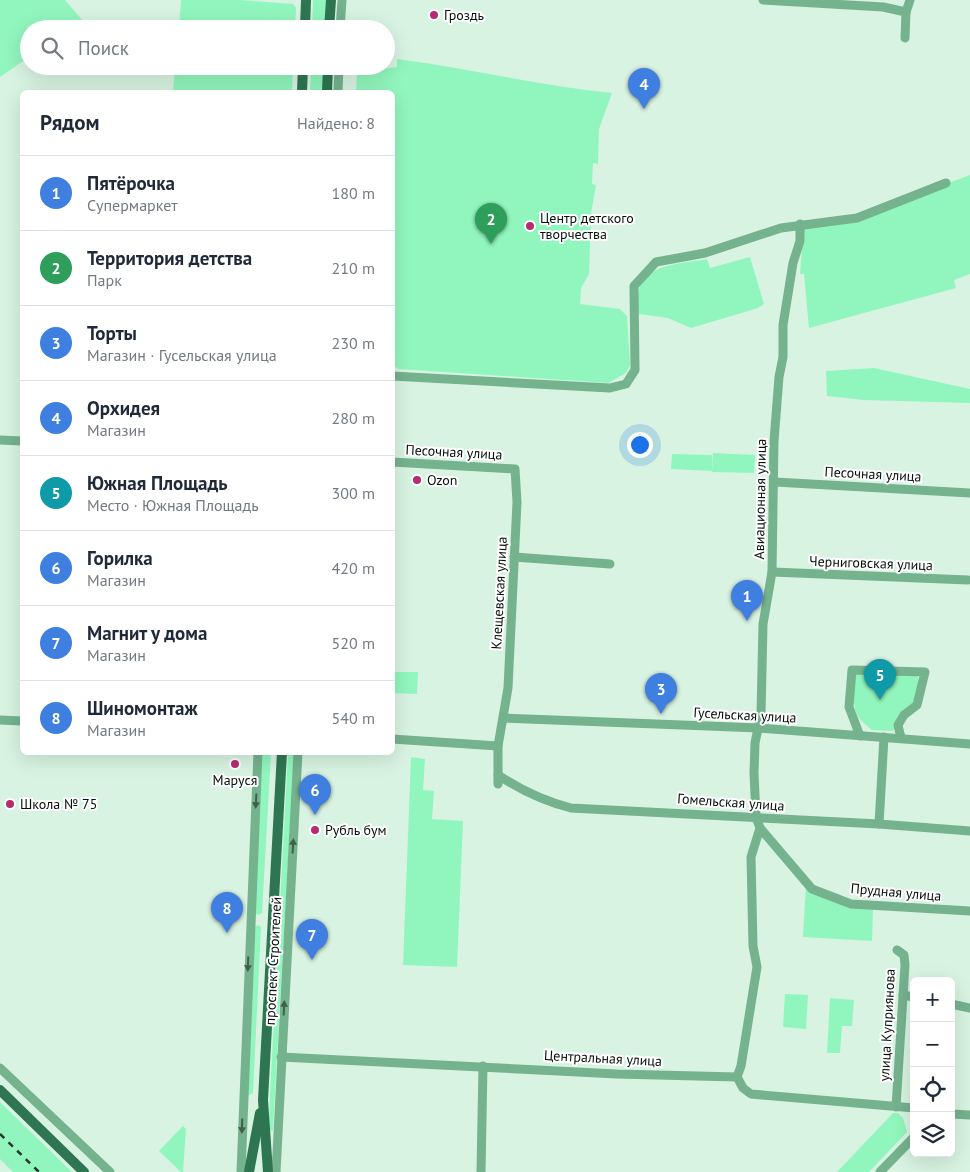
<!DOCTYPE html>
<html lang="ru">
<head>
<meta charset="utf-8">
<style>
  :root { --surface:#fff; --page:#f2f2f3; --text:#1f2937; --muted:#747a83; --line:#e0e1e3; --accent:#0f766e }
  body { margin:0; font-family:"PT Sans",sans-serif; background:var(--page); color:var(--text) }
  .controls { position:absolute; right:15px; bottom:15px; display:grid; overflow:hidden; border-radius:8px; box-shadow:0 5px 20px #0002 }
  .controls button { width:45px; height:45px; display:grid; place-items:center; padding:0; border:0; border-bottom:1px solid var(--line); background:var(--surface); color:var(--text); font:25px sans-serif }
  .you { position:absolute; left:639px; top:444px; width:18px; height:18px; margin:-12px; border:4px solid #fff; border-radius:50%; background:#1a73e8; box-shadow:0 0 0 8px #1a73e833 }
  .badge { display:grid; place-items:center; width:32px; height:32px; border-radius:50%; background:var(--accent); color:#fff; font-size:16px; font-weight:700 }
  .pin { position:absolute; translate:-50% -41px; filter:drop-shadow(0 1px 2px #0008) }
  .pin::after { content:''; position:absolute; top:26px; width:18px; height:15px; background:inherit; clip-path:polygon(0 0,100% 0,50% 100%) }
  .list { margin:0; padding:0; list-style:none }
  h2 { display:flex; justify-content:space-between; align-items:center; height:65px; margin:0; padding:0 20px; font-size:21px }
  h2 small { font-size:16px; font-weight:400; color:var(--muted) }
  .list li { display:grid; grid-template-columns:32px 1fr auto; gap:15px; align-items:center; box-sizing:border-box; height:75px; padding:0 20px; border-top:1px solid var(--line) }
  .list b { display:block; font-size:19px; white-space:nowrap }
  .list p { margin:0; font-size:16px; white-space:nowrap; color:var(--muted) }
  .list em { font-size:16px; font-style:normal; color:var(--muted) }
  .icon { flex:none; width:28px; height:28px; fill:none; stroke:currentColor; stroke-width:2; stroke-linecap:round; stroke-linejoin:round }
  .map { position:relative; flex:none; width:970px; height:1172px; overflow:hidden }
  .search { position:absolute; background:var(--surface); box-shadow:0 5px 20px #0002; left:20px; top:20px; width:375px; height:55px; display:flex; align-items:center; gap:12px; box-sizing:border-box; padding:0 18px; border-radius:28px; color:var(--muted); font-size:19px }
  .panel { position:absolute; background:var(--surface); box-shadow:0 5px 20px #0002; left:20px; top:90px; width:375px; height:665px; border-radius:8px }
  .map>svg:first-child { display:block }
</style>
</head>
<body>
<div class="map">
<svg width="970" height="1172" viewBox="0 0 970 1172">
  <rect width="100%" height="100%" fill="#d8f3e2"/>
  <!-- green -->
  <g fill="#91f6bd">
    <path d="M0,0H65L82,20L72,28L28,26L26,59L0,77Z"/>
    <path d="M181,0H241L293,4L296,8L295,29H179Z"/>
    <path d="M313,0H327L325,29H312Z"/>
    <path d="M397,59C469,68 539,86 612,93L599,129L598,164L593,163L592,184L596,185L591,214L589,274L581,288L580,304L620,309L627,316L630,365L626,373L608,383L399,369L393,366L392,92H356L357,72L397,67Z"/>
    <path d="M175,66H293L292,92H173Z"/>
    <path d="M311,66H324L323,92H310Z"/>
    <path d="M970,175V274L954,280L956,288L809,328L804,274H800L804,222L854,218Z"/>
    <path d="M750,257L764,304L758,308L691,328L668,318L639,314C636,307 637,302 638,295C641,263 682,264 707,259L710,268Z"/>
    <path d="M874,368L970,389V403L864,400L827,396L826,371Z"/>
    <path d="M713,453L755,455L754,473L712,472Z"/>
    <path d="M672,454L712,455V471L671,469Z"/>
    <path d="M393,672H418L417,694L393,693Z"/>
    <path d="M858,672L917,674C923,692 907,713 899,728L892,731L872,730C866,725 858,719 856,712C853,703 852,679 858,672Z"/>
    <path d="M262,753H271L262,913L258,915L255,913Z"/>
    <path d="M288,753H294L273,1130L271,1131L269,1130L270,1094Z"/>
    <path d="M411,757L425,759L423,790L434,791L432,819L463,821L457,967L403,965Z"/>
    <path d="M806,885L873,909L872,941L803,937Z"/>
    <path d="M258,925L261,927L253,1093L250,1095H248L255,927Z"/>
    <path d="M785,994L808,995L806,1029L783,1027Z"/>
    <path d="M830,998L854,1000L852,1026H842L840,1053H827Z"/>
    <path d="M0,1102L72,1172H13L0,1159Z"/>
    <path d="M893,1113H898L903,1118L907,1132L869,1172H837Z"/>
    <path d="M183,1126L186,1129L183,1172H181L159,1151Z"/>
  </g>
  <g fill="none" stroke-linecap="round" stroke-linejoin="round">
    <!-- minor -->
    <g stroke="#75b28e" stroke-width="9">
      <path d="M763,0L883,7L906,12"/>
      <path d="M340,29L342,0"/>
      <path d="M905,38L906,12L910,0"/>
      <path d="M338,92L339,66"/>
      <path d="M392,376L610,388L626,384L635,370L634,286L656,262L705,253L781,228L857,218L946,183"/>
      <path d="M0,440L22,441"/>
      <path d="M392,462L515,469L517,502L508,688L498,746V784"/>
      <path d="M775,482L970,493"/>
      <path d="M514,557L610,564"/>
      <path d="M772,572L968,580"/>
      <path d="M504,718L759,728L970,744"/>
      <path d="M0,720L22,721"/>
      <path d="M860,736L849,707L852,670L925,672L917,705L904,715L898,725L901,738"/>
      <path d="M392,739L498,746"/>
      <path d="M498,775C522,791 543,801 571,808L879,824L970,831"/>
      <path d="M879,824L884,737"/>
      <path d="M760,828L812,889L851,904L970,911"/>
      <path d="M903,995L914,997"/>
      <path d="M951,1004L970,1008"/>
      <path d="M281,1057L617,1074L737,1077"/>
      <path d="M0,1068L110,1172"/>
      <path d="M737,1077L741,1066L757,967L753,946L751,857L760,828L756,817L754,773L755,743L761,714L763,624L772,572L774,441L779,377L783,357V325L793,263L800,241V224"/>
      <path d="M737,1077L743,1088L751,1094L914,1108"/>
      <path d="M896,1107L905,965L904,955L897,950"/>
      <path d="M951,1114L970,1115"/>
      <path d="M241,1172L258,752"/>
      <path d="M276,1172L298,752"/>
      <path d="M481,1172L483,1066"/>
      <path d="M880,1172L914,1137"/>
    </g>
    <!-- major -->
    <g stroke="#2e7651" stroke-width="10">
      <path d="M305,29L306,0"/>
      <path d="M329,29L331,0"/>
      <path d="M302,92L303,66"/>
      <path d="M327,92L328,66"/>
      <path d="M0,1090L84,1172"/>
      <path d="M249,1172L260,1113"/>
      <path d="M268,1172L263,1100L282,752"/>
    </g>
    <!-- rail -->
    <path stroke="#29352e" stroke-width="2.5" stroke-dasharray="6 6" stroke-linecap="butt" d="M0,1134L39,1172"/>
  </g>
  <!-- one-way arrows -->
  <defs><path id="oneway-solid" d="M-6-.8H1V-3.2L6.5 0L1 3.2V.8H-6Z" transform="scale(1.25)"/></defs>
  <g fill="#3e614c">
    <use href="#oneway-solid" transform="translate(256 801) rotate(93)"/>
    <use href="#oneway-solid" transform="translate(293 846) rotate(-87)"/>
    <use href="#oneway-solid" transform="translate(248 964) rotate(92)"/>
    <use href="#oneway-solid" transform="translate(284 1008) rotate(-87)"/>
    <use href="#oneway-solid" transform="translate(242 1126) rotate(92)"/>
  </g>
  <!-- markers -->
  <g fill="#b42d70" stroke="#fff" stroke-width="2">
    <circle cx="434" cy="15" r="5"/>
    <circle cx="530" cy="226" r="5"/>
    <circle cx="417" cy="480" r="5"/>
    <circle cx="235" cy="764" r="5"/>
    <circle cx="10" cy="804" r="5"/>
    <circle cx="315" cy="830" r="5"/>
  </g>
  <g text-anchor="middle" stroke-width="4" stroke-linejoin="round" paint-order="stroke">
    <!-- poi labels -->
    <g font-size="14" fill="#07100b" stroke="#fff" text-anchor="start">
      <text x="444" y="20">Гроздь</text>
      <text x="540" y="223">Центр детского<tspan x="540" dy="16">творчества</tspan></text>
      <text x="427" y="485">Ozon</text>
      <text x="235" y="785" text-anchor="middle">Маруся</text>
      <text x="20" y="809">Школа № 75</text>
      <text x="325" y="835">Рубль бум</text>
    </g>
    <!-- street labels -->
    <g font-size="14" fill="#07100b" stroke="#fff">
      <text transform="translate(454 452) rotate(3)" y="5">Песочная улица</text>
      <text transform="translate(873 474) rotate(3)" y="5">Песочная улица</text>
      <text transform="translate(760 499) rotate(-89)" y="5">Авиационная улица</text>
      <text transform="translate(871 563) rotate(2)" y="5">Черниговская улица</text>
      <text transform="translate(499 593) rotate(-87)" y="5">Клещевская улица</text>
      <text transform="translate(745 715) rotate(3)" y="5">Гусельская улица</text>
      <text transform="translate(731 802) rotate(4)" y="5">Гомельская улица</text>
      <text transform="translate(896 892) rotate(5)" y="5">Прудная улица</text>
      <text transform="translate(273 961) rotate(-87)" y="5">проспект Строителей</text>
      <text transform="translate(887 1025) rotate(-87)" y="5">улица Куприянова</text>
      <text transform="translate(603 1058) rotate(3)" y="5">Центральная улица</text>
    </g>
  </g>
</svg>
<div class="controls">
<button>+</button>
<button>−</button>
<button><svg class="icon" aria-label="locate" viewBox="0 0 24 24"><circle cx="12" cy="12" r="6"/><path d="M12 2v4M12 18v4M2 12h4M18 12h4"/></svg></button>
<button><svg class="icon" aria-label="layers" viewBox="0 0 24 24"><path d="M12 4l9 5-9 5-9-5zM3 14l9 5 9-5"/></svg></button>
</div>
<div class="you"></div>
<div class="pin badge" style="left:747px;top:621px;background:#3f7fe0">1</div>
<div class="pin badge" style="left:491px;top:244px;background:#2e9e5b">2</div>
<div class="pin badge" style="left:661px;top:714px;background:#3f7fe0">3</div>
<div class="pin badge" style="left:644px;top:109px;background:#3f7fe0">4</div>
<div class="pin badge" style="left:880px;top:700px;background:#0f9aa8">5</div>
<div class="pin badge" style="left:315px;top:815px;background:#3f7fe0">6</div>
<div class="pin badge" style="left:312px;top:960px;background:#3f7fe0">7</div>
<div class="pin badge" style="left:227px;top:933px;background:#3f7fe0">8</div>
<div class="search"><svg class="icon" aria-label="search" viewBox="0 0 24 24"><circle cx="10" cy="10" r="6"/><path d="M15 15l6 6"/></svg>Поиск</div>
<section class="panel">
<h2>Рядом<small>Найдено: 8</small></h2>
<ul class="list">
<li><span class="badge" style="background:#3f7fe0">1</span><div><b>Пятёрочка</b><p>Супермаркет</p></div><em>180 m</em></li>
<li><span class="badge" style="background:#2e9e5b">2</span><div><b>Территория детства</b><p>Парк</p></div><em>210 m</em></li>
<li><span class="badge" style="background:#3f7fe0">3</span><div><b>Торты</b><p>Магазин · Гусельская улица</p></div><em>230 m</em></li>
<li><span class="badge" style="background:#3f7fe0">4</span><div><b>Орхидея</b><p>Магазин</p></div><em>280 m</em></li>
<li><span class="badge" style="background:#0f9aa8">5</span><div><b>Южная Площадь</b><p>Место · Южная Площадь</p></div><em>300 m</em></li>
<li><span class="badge" style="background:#3f7fe0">6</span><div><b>Горилка</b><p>Магазин</p></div><em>420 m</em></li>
<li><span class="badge" style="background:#3f7fe0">7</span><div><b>Магнит у дома</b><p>Магазин</p></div><em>520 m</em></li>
<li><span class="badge" style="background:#3f7fe0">8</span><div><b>Шиномонтаж</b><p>Магазин</p></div><em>540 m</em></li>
</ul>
</section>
</div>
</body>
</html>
